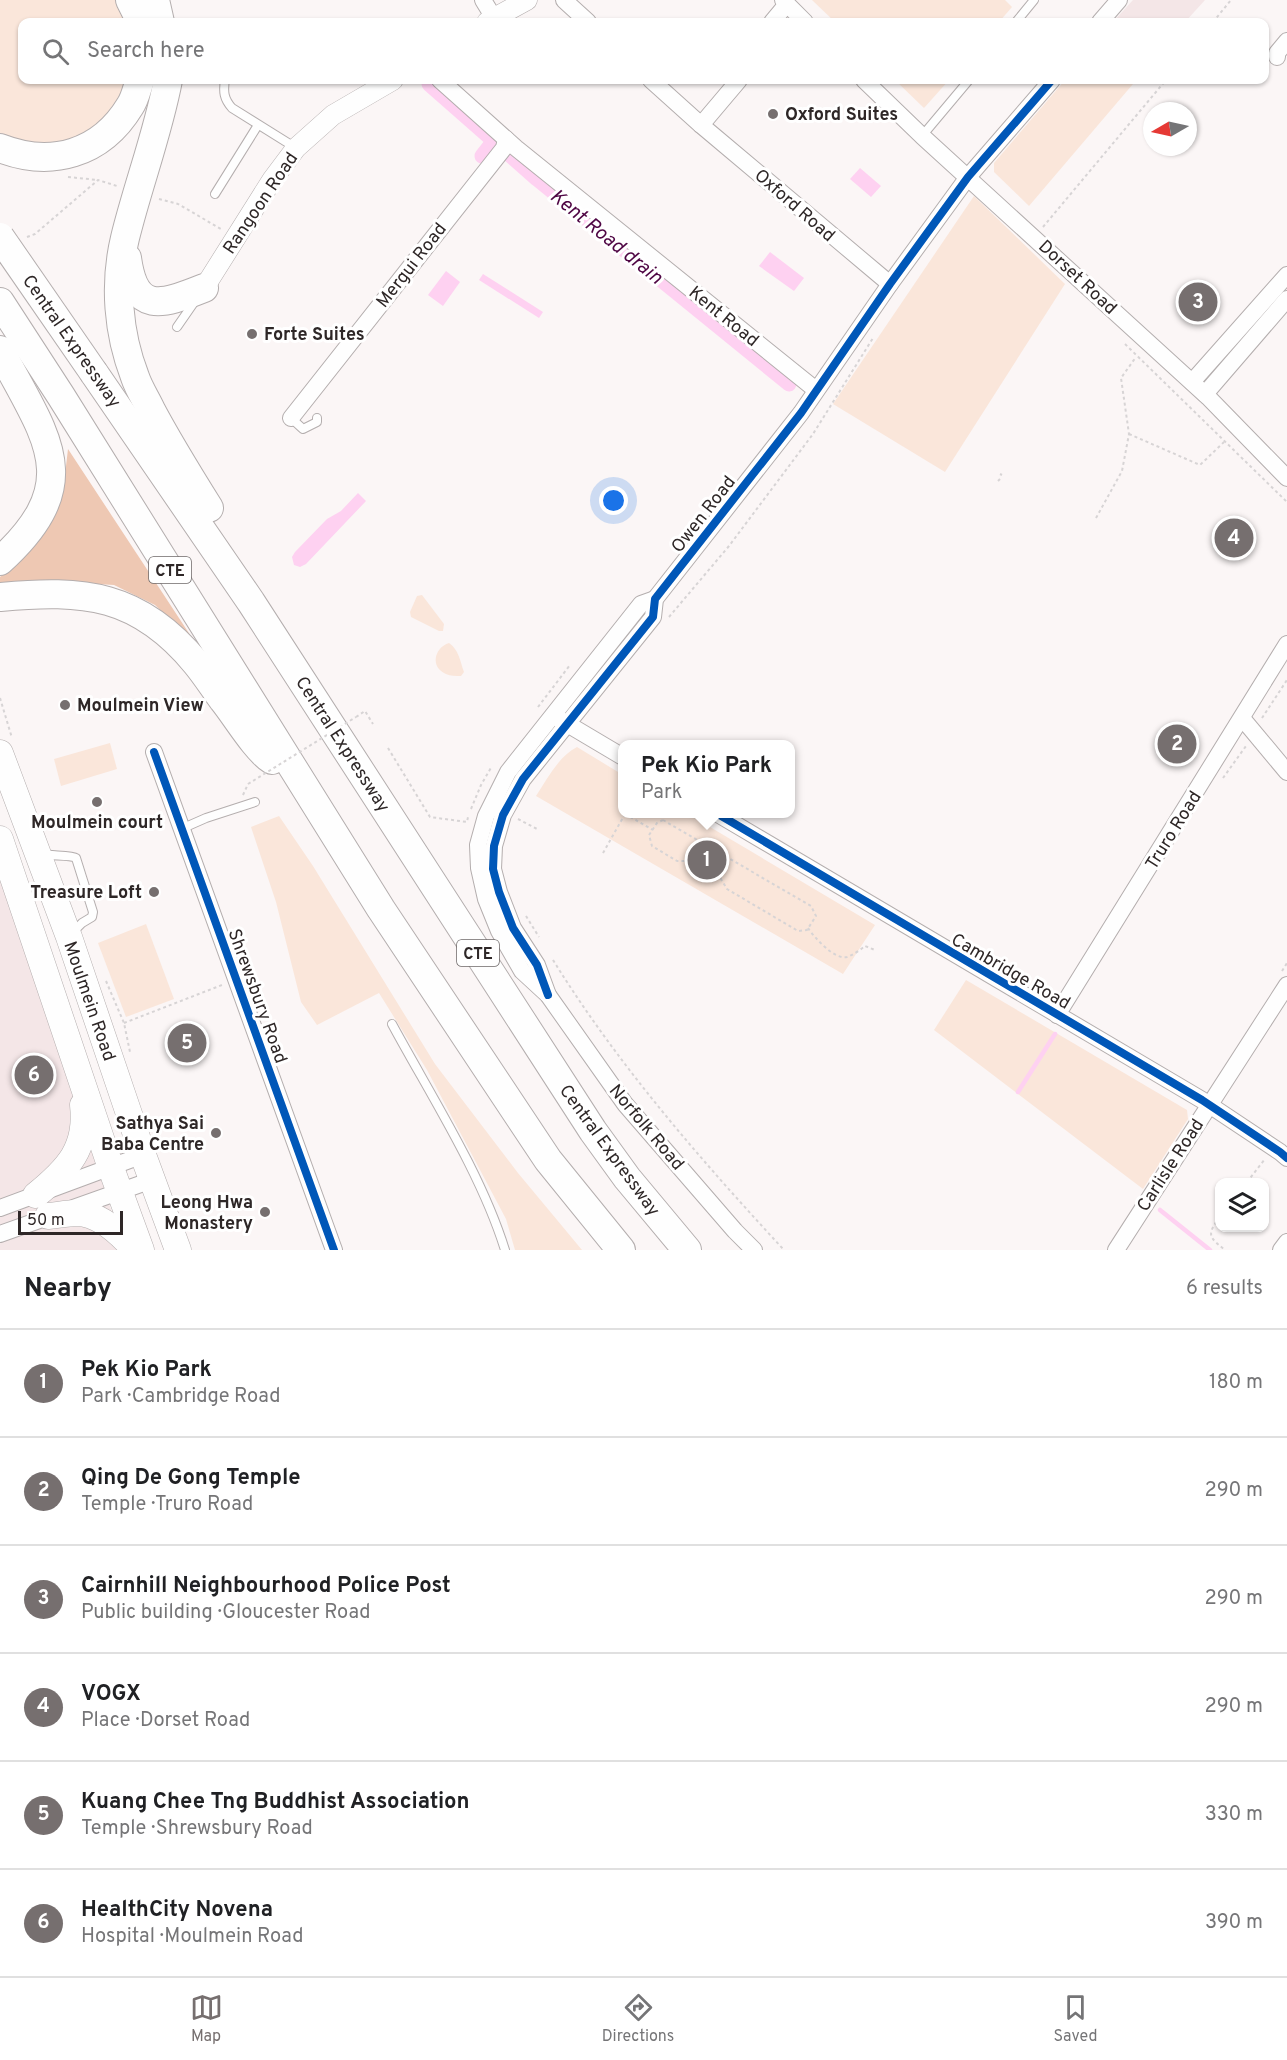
<!DOCTYPE html>
<html lang="en">
<head>
<meta charset="utf-8">
<style>
  :root { --surface:#fff; --page:#f2f2f2; --text:#202124; --muted:#757577; --line:#e0e0e0; --accent:#766f6f }
  body { margin:0; font-family:Overpass,sans-serif; background:var(--page); color:var(--text) }
  .controls { position:absolute; right:18px; bottom:18px; display:grid; overflow:hidden; border-radius:12px; box-shadow:0 2px 4px #0004 }
  .controls button { width:54px; height:54px; display:grid; place-items:center; padding:0; border:0; border-bottom:2px solid var(--line); background:var(--surface); color:var(--text); font:30px sans-serif }
  .compass { position:absolute; left:1143px; top:102px; width:54px; height:54px; border-radius:50%; background:var(--surface); box-shadow:0 2px 4px #0004; rotate:261deg }
  .scale { position:absolute; left:18px; bottom:15px; width:105px; box-sizing:border-box; padding-left:6px; border:3px solid #2e2727; border-top:0; font-size:16px; line-height:21px; white-space:nowrap; color:#2e2727; -webkit-text-stroke:4px #fff; paint-order:stroke }
  .you { position:absolute; left:614px; top:501px; width:21px; height:21px; margin:-15px; border:4px solid #fff; border-radius:50%; background:#1a73e8; box-shadow:0 0 0 9px #1a73e833 }
  .badge { display:grid; place-items:center; width:39px; height:39px; border-radius:50%; background:var(--accent); color:#fff; font-size:20px; font-weight:700 }
  .pin { position:absolute; translate:-50% -50%; border:3px solid #fff; box-shadow:0 2px 6px #0006 }
  .popup { position:absolute; left:618px; top:740px; width:177px; height:78px; box-sizing:border-box; display:grid; place-content:center; border-radius:12px; background:var(--surface); filter:drop-shadow(0 2px 4px #0005); font-size:20px; white-space:nowrap; color:var(--muted) }
  .popup b { font-size:22px; color:var(--text) }
  .popup::after { content:''; position:absolute; left:50%; top:100%; margin-left:-12px; border:12px solid transparent; border-top-color:var(--surface) }
  .list { margin:0; padding:0; list-style:none }
  h2 { display:flex; justify-content:space-between; align-items:center; height:78px; margin:0; padding:0 24px; font-size:26px }
  h2 small { font-size:20px; font-weight:400; color:var(--muted) }
  .list li { display:grid; grid-template-columns:39px 1fr auto; gap:18px; align-items:center; box-sizing:border-box; height:108px; padding:0 24px; border-top:2px solid var(--line) }
  .list b { display:block; font-size:22px; white-space:nowrap }
  .list p { margin:0; font-size:20px; white-space:nowrap; color:var(--muted) }
  .list em { font-size:20px; font-style:normal; color:var(--muted) }
  .icon { flex:none; width:33px; height:33px; fill:none; stroke:currentColor; stroke-width:2; stroke-linecap:round; stroke-linejoin:round }
  .map { position:relative; flex:none; width:1287px; height:1250px; overflow:hidden }
  .search { position:absolute; background:var(--surface); box-shadow:0 2px 4px #0004; left:18px; right:18px; top:18px; height:66px; display:flex; align-items:center; gap:15px; box-sizing:border-box; padding:0 21px; border-radius:12px; color:var(--muted); font-size:22px }
  .sheet { height:726px; background:var(--surface) }
  nav { display:flex; justify-content:space-around; align-items:center; box-sizing:border-box; height:84px; border-top:2px solid var(--line); background:var(--surface); font-size:16px; color:var(--muted) }
  nav a { display:grid; justify-items:center; gap:3px }
  nav .on { color:var(--accent) }
  .map>svg:first-child { display:block }
</style>
</head>
<body>
<div class="map">
<svg width="1287" height="1250" viewBox="0 0 1287 1250">
  <rect width="100%" height="100%" fill="#fbf6f6"/>
  <!-- built -->
  <g fill="#f4e6e7">
    <path d="M1133,0H1205L1185,22H1113Z"/>
    <path d="M0,874L11,900L124,1250H0Z"/>
  </g>
  <!-- green -->
  <g fill="#fae6da">
    <path d="M0,0H121L129,22H22V80H130C126,90 120,98 113,107C83,145 44,151 0,133Z"/>
    <path d="M812,0H1005L1012,7L999,22H835Z"/>
    <path d="M895,80H949L924,108Z"/>
    <path d="M1065,80H1133V84L1029,206L994,172V163Z"/>
    <path d="M974,196L1065,284L945,472L833,404Z"/>
    <path d="M422,595L444,624L443,631H439L411,617L410,612L417,596Z"/>
    <path d="M449,643C459,650 460,661 464,672L461,676C456,676 450,676 446,674C430,667 434,648 449,643Z"/>
    <path d="M110,743L117,769L61,786L54,759Z"/>
    <path d="M577,747L623,775V814H688L875,925L843,974L536,796C547,779 559,756 577,747Z"/>
    <path d="M279,816L313,866L435,1064L518,1173L582,1250H515L506,1219L427,1070L379,993L317,1025L301,1002L276,902L251,827Z"/>
    <path d="M146,924L174,999L126,1017L98,943Z"/>
    <path d="M966,980L1187,1110L1188,1119L1143,1189L934,1030Z"/>
  </g>
  <!-- forest -->
  <path fill="#eec8b3" d="M68,449L198,647L155,605L114,585L48,581L0,585V577L9,569L64,483Z"/>
  <!-- water -->
  <g fill="#fed1f1">
    <path d="M860,168L881,186L871,197L850,179Z"/>
    <path d="M770,252L804,278L794,291L759,266Z"/>
    <path d="M446,271L460,282L443,306L428,295Z"/>
    <path d="M483,274L543,312L539,318L479,280Z"/>
    <path d="M358,493L366,501L306,564L300,567L294,565L292,557L295,552L327,519L341,511Z"/>
  </g>
  <g fill="none" stroke-linecap="round" stroke-linejoin="round">
    <!-- stream -->
    <g stroke="#fed1f1" stroke-width="4.5">
      <path d="M1018,1092L1055,1034"/>
      <path d="M1160,1210L1210,1250"/>
    </g>
    <!-- canal -->
    <g stroke="#fed1f1" stroke-width="15">
      <path d="M429,84L537,179L789,384"/>
      <path d="M482,156L493,142"/>
    </g>
    <defs>
      <g id="service">
        <path d="M1016,22L1034,0"/>
        <path d="M225,80C223,92 224,99 232,108L296,148"/>
        <path d="M922,136L969,80"/>
        <path d="M215,194L258,125"/>
        <path d="M177,327L195,301"/>
        <path d="M291,418L303,429L317,422V418"/>
        <path d="M181,829L206,818L255,802"/>
        <path d="M42,854C51,856 72,855 76,858L93,912L92,917L82,923L72,933"/>
        <path d="M392,1024C431,1096 481,1173 505,1250"/>
      </g>
      <g id="minor">
        <path d="M483,0L494,18"/>
        <path d="M564,0L588,22"/>
        <path d="M783,0L805,22"/>
        <path d="M772,22L787,4"/>
        <path d="M1100,22L1119,0"/>
        <path d="M1277,57V53L1287,41"/>
        <path d="M440,80L516,148L816,390"/>
        <path d="M651,80L701,125L890,284"/>
        <path d="M864,80L922,136L1208,397L1287,478"/>
        <path d="M701,125L739,80"/>
        <path d="M1192,382L1287,275"/>
        <path d="M1205,394L1287,299"/>
        <path d="M291,418L504,148L506,139"/>
        <path d="M655,599L641,604L508,772L486,816L478,845L479,868L486,899L499,931L522,971L548,995L625,1104L735,1231L754,1250"/>
        <path d="M1242,718L1287,772"/>
        <path d="M559,719L623,757"/>
        <path d="M154,752L334,1250"/>
        <path d="M718,814L1202,1100L1280,1152L1287,1158"/>
        <path d="M548,995L537,965L513,928L499,892L493,869L494,846L503,815L523,779L653,617L655,599L801,413L890,284L968,177L1052,80"/>
        <path d="M1057,1015L1287,644"/>
        <path d="M0,1208L143,1155"/>
        <path d="M0,1234L152,1180"/>
        <path d="M1116,1250L1287,985"/>
        <path d="M1281,1250L1287,1242"/>
      </g>
      <g id="tertiary">
        <path d="M487,22L527,0"/>
        <path d="M204,288L272,180L296,148L333,115L393,80"/>
      </g>
      <g id="primary">
        <path d="M0,753L69,937L143,1155L178,1250"/>
        <path d="M0,839L111,1168L141,1250"/>
        <path d="M36,1195C68,1169 88,1148 83,1105"/>
        <path d="M48,1216C58,1215 68,1213 78,1213C100,1214 121,1234 135,1250"/>
      </g>
      <g id="motorway">
        <path d="M130,0L137,14L138,22"/>
        <path d="M155,0L160,22"/>
        <path d="M168,80C158,133 138,185 125,238C114,284 118,333 135,377C139,389 146,399 151,410C169,444 189,476 209,508"/>
        <path d="M0,148C51,168 101,154 130,106C135,99 137,88 140,80"/>
        <path d="M127,258C135,315 161,305 204,288"/>
        <path d="M0,302L61,396L381,909L548,1160L621,1250"/>
        <path d="M0,350C45,437 88,481 0,561"/>
        <path d="M94,373L251,602L593,1131L627,1178L687,1250"/>
        <path d="M0,597C84,589 139,594 196,663C206,675 214,688 223,700C236,716 256,750 272,760"/>
      </g>
    </defs>
    <!-- service casing -->
    <use href="#service" stroke="#b4aeae" stroke-width="10"/>
    <!-- minor casing -->
    <use href="#minor" stroke="#b4aeae" stroke-width="18"/>
    <!-- tertiary casing -->
    <use href="#tertiary" stroke="#b4aeae" stroke-width="21"/>
    <!-- primary casing -->
    <use href="#primary" stroke="#b4aeae" stroke-width="27"/>
    <!-- motorway casing -->
    <use href="#motorway" stroke="#b4aeae" stroke-width="30"/>
    <!-- path -->
    <g stroke="#d7d4d5" stroke-width="2" stroke-dasharray="3 3" stroke-linecap="butt">
      <path d="M1213,22L1231,0"/>
      <path d="M68,177L98,180"/>
      <path d="M159,199L178,204L221,229"/>
      <path d="M1043,227L1166,80"/>
      <path d="M27,237L35,234L98,180L117,186"/>
      <path d="M1125,344L1287,502"/>
      <path d="M1129,434L1200,465L1224,442"/>
      <path d="M1000,474L1002,475"/>
      <path d="M998,481L1000,479"/>
      <path d="M1096,518L1122,471L1129,434L1121,378L1136,357"/>
      <path d="M669,617L729,546L813,434L873,338"/>
      <path d="M0,698L12,738"/>
      <path d="M538,707L570,665"/>
      <path d="M356,717L365,711L373,724"/>
      <path d="M1262,718L1287,680"/>
      <path d="M388,748L430,817L467,822L468,817"/>
      <path d="M1223,778L1246,746"/>
      <path d="M243,795L248,784"/>
      <path d="M471,809L481,785L492,766"/>
      <path d="M625,814L653,830"/>
      <path d="M518,819L539,830"/>
      <path d="M663,820L811,906L816,916L807,930L798,931L727,889L712,864L706,861H677L652,846L649,835L657,823Z"/>
      <path d="M603,853L625,814"/>
      <path d="M692,862L702,875L719,877"/>
      <path d="M526,916L539,937"/>
      <path d="M808,928C814,937 834,960 847,957C853,955 860,950 865,946L875,950"/>
      <path d="M553,960C618,1065 700,1159 784,1250"/>
      <path d="M1282,971L1287,963"/>
      <path d="M106,981L124,1023L130,1052"/>
      <path d="M124,1023L222,985"/>
      <path d="M1247,1182L1265,1159"/>
      <path d="M1220,1217C1206,1235 1209,1237 1225,1250"/>
    </g>
    <!-- service -->
    <use href="#service" stroke="#fefefe" stroke-width="8"/>
    <!-- minor -->
    <use href="#minor" stroke="#fefefe" stroke-width="16"/>
    <!-- tertiary -->
    <use href="#tertiary" stroke="#fefefe" stroke-width="20"/>
    <!-- primary -->
    <use href="#primary" stroke="#fefefe" stroke-width="26"/>
    <!-- motorway -->
    <use href="#motorway" stroke="#fefefe" stroke-width="28"/>
    <defs>
      <path id="motorway-bridge" d="M0,237L94,373"/>
    </defs>
    <!-- motorway-bridge casing -->
    <use href="#motorway-bridge" stroke="#b4aeae" stroke-width="30" stroke-linecap="butt"/>
    <!-- path-bridge -->
    <path stroke="#d7d4d5" stroke-width="2" stroke-dasharray="3 3" stroke-linecap="butt" d="M248,784L356,717"/>
    <!-- motorway-bridge -->
    <use href="#motorway-bridge" stroke="#fefefe" stroke-width="28"/>
    <defs>
      <g id="cycleway">
        <path d="M154,752L334,1250"/>
        <path d="M718,814L1202,1100L1280,1152L1287,1158"/>
        <path d="M548,995L537,965L513,928L499,892L493,869L494,846L503,815L523,779L653,617L655,599L801,413L890,284L968,177L1052,80"/>
      </g>
    </defs>
    <!-- cycleway casing -->
    <use href="#cycleway" stroke="#fff" stroke-width="11"/>
    <!-- cycleway -->
    <use href="#cycleway" stroke="#0057b8" stroke-width="8"/>
  </g>
  <!-- markers -->
  <g fill="#766f6f" stroke="#fff" stroke-width="2">
    <circle cx="773" cy="114" r="6"/>
    <circle cx="252" cy="334" r="6"/>
    <circle cx="65" cy="705" r="6"/>
    <circle cx="97" cy="802" r="6"/>
    <circle cx="154" cy="892" r="6"/>
    <circle cx="216" cy="1133" r="6"/>
    <circle cx="265" cy="1212" r="6"/>
  </g>
  <g text-anchor="middle" stroke-width="6" stroke-linejoin="round" paint-order="stroke">
    <!-- shield labels -->
    <g fill="#fff" stroke="#6d6868" stroke-width="1.5">
      <rect x="149" y="557" width="42" height="26" rx="4.5"/>
      <rect x="457" y="940" width="42" height="26" rx="4.5"/>
    </g>
    <g font-size="16" font-weight="bold" fill="#2e2727">
      <text x="170" y="576">CTE</text>
      <text x="478" y="959">CTE</text>
    </g>
    <!-- poi labels -->
    <g font-size="18" font-weight="bold" fill="#2e2727" stroke="#fff" text-anchor="start">
      <text x="785" y="120">Oxford Suites</text>
      <text x="264" y="340">Forte Suites</text>
      <text x="77" y="711">Moulmein View</text>
      <text x="97" y="828" text-anchor="middle">Moulmein court</text>
      <text x="142" y="898" text-anchor="end">Treasure Loft</text>
      <text x="204" y="1129" text-anchor="end">Sathya Sai<tspan x="204" dy="21">Baba Centre</tspan></text>
      <text x="253" y="1208" text-anchor="end">Leong Hwa<tspan x="253" dy="21">Monastery</tspan></text>
    </g>
    <!-- street labels -->
    <g font-size="18" fill="#2e2727" stroke="#fff">
      <text transform="translate(260 203) rotate(-56)" y="6">Rangoon Road</text>
      <text transform="translate(795 205) rotate(41)" y="6">Oxford Road</text>
      <text transform="translate(411 265) rotate(-52)" y="6">Mergui Road</text>
      <text transform="translate(1078 277) rotate(43)" y="6">Dorset Road</text>
      <text transform="translate(724 316) rotate(39)" y="6">Kent Road</text>
      <text transform="translate(72 341) rotate(55)" y="6">Central Expressway</text>
      <text transform="translate(703 514) rotate(-52)" y="6">Owen Road</text>
      <text transform="translate(343 744) rotate(57)" y="6">Central Expressway</text>
      <text transform="translate(1173 830) rotate(-58)" y="6">Truro Road</text>
      <text transform="translate(1011 971) rotate(30)" y="6">Cambridge Road</text>
      <text transform="translate(258 996) rotate(70)" y="6">Shrewsbury Road</text>
      <text transform="translate(90 1001) rotate(71)" y="6">Moulmein Road</text>
      <text transform="translate(647 1127) rotate(50)" y="6">Norfolk Road</text>
      <text transform="translate(610 1150) rotate(54)" y="6">Central Expressway</text>
      <text transform="translate(1170 1165) rotate(-57)" y="6">Carlisle Road</text>
    </g>
    <!-- water labels -->
    <g font-size="20" font-style="italic" fill="#4f0644" stroke="#fff">
      <text transform="translate(607 236) rotate(39)" y="7">Kent Road drain</text>
    </g>
  </g>
</svg>
<div class="controls">
<button><svg class="icon" aria-label="layers" viewBox="0 0 24 24"><path d="M12 4l9 5-9 5-9-5zM3 14l9 5 9-5"/></svg></button>
</div>
<svg class="compass" viewBox="-18 -18 36 36"><path d="M0-13l5 13h-10z" fill="#e53935"/><path d="M0 13l5-13h-10z" fill="#757577"/></svg>
<div class="scale">50 m</div>
<div class="you"></div>
<div class="pin badge" style="left:707px;top:860px">1</div>
<div class="popup"><b>Pek Kio Park</b>Park</div>
<div class="pin badge" style="left:1177px;top:744px">2</div>
<div class="pin badge" style="left:1198px;top:302px">3</div>
<div class="pin badge" style="left:1234px;top:538px">4</div>
<div class="pin badge" style="left:187px;top:1043px">5</div>
<div class="pin badge" style="left:34px;top:1075px">6</div>
<div class="search"><svg class="icon" aria-label="search" viewBox="0 0 24 24"><circle cx="10" cy="10" r="6"/><path d="M15 15l6 6"/></svg>Search here</div>
</div>
<section class="sheet">
<h2>Nearby<small>6 results</small></h2>
<ul class="list">
<li><span class="badge">1</span><div><b>Pek Kio Park</b><p>Park · Cambridge Road</p></div><em>180 m</em></li>
<li><span class="badge">2</span><div><b>Qing De Gong Temple</b><p>Temple · Truro Road</p></div><em>290 m</em></li>
<li><span class="badge">3</span><div><b>Cairnhill Neighbourhood Police Post</b><p>Public building · Gloucester Road</p></div><em>290 m</em></li>
<li><span class="badge">4</span><div><b>VOGX</b><p>Place · Dorset Road</p></div><em>290 m</em></li>
<li><span class="badge">5</span><div><b>Kuang Chee Tng Buddhist Association</b><p>Temple · Shrewsbury Road</p></div><em>330 m</em></li>
<li><span class="badge">6</span><div><b>HealthCity Novena</b><p>Hospital · Moulmein Road</p></div><em>390 m</em></li>
</ul>
</section>
<nav>
<a class="on"><svg class="icon" aria-label="map" viewBox="0 0 24 24"><path d="M3 6l6-2 6 2 6-2v14l-6 2-6-2-6 2zM9 4v14M15 6v14"/></svg>Map</a>
<a><svg class="icon" aria-label="directions" viewBox="0 0 24 24"><path d="M12 3l9 9-9 9-9-9zM9 14v-3h6M13 9l2 2-2 2"/></svg>Directions</a>
<a><svg class="icon" aria-label="saved" viewBox="0 0 24 24"><path d="M7 4h10v16l-5-4-5 4z"/></svg>Saved</a>
</nav>
</body>
</html>
